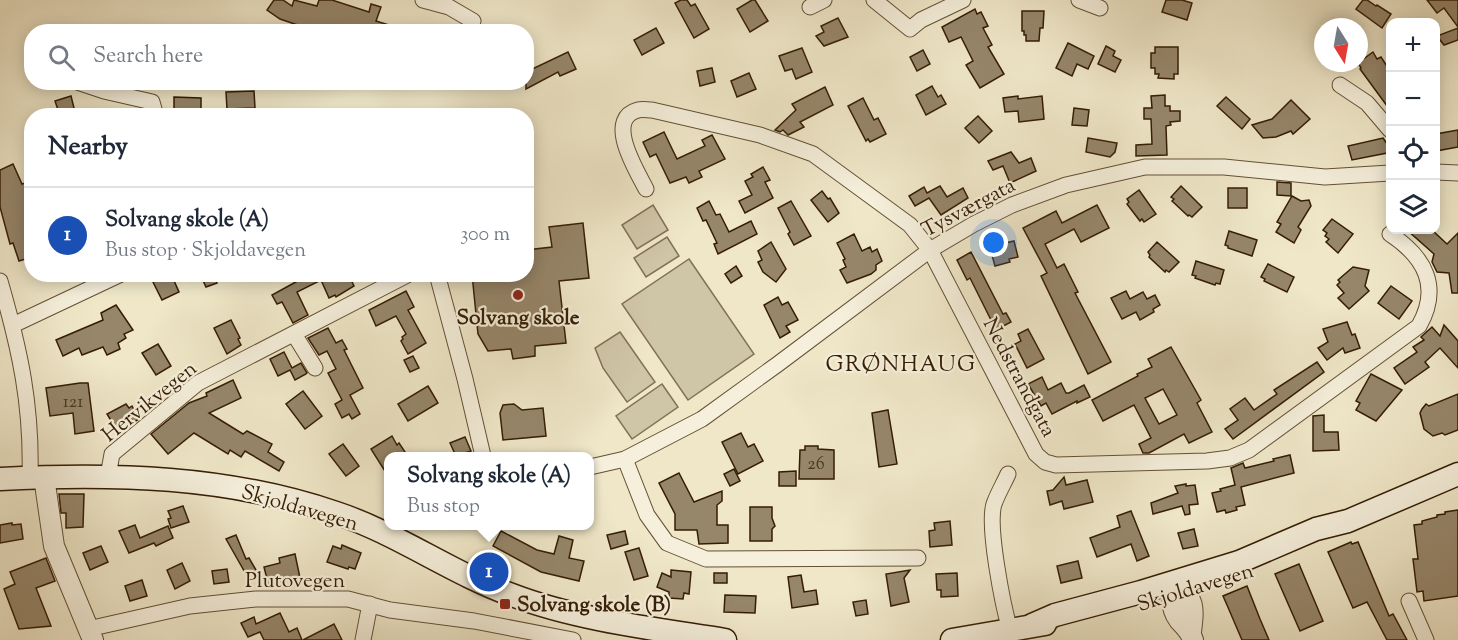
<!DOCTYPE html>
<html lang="en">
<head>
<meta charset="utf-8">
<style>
  :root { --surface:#fff; --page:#f2f2f3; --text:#1f2937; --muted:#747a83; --line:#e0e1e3; --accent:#2563eb }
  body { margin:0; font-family:"Sorts Mill Goudy",serif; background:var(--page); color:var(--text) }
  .controls { position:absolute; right:18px; top:18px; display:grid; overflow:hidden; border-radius:12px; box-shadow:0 3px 15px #0003 }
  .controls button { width:54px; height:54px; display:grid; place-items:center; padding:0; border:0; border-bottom:2px solid var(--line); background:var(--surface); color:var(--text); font:30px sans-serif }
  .compass { position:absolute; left:1314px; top:18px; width:54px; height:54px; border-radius:50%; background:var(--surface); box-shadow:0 3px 15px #0003; rotate:169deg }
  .you { position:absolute; left:994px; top:243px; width:21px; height:21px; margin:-15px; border:4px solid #fff; border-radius:50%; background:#1a73e8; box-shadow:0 0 0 9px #1a73e833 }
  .badge { display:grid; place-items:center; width:39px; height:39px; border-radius:50%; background:var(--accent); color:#fff; font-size:20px; font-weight:700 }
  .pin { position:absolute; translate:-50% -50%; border:3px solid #fff; box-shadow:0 2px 6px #0006 }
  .popup { position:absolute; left:384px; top:452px; width:210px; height:78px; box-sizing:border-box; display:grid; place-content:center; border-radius:12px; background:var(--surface); filter:drop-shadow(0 2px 4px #0005); font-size:20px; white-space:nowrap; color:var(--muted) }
  .popup b { font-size:22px; color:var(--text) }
  .popup::after { content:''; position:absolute; left:50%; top:100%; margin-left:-12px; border:12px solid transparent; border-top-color:var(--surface) }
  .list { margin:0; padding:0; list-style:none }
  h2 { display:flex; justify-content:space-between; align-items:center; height:78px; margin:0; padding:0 24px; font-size:26px }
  h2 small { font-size:20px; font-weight:400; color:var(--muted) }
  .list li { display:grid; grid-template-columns:39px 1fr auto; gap:18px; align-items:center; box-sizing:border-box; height:96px; padding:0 24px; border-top:2px solid var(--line) }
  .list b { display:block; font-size:22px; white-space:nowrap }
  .list p { margin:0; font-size:20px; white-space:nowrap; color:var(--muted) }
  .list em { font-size:20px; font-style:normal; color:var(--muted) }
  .icon { flex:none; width:33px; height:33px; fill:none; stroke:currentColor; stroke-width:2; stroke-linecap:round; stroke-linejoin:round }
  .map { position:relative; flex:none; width:1458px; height:640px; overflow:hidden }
  .search { position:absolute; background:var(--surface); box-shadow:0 3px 15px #0003; left:24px; top:24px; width:510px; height:66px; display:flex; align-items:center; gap:15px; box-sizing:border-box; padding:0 21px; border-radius:24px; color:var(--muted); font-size:22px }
  .panel { position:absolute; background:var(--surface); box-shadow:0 3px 15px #0003; left:24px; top:108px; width:510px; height:174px; border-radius:24px }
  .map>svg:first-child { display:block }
</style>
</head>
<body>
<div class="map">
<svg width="1458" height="640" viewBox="0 0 1458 640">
  <rect width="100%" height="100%" fill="#efe7c8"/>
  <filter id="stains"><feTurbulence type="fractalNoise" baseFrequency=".00333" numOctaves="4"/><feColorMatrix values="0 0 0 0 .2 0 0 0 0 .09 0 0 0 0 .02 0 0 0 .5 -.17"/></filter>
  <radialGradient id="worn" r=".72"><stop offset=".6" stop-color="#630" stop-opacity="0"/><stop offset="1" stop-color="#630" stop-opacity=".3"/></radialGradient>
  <!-- green -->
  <g fill="#cfc5a7" stroke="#827156" stroke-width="1.5">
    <path d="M653,205L668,230L637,249L622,225Z"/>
    <path d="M667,237L679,256L646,277L634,258Z"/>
    <path d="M689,259L754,354L688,400L622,304Z"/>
    <path d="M620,332L655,382L627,402L603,368L595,348Z"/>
    <path d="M662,384L678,407L632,439L616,416Z"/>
  </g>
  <!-- building -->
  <g fill="#96866a" stroke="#351d04" stroke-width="1.5" fill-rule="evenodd">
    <path d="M274,0H283L292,6L294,0L317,6L319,0H332L369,12L371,4L381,7L376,21L402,29V32H318L280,19L267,10Z"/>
    <path d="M681,0H687L691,6L695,4L709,29L694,38L675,3Z"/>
    <path d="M752,0H755L768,21L750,32L737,9Z"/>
    <path d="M1166,0H1182L1192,3L1187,20L1162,12Z"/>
    <path d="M1363,0H1367L1376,6L1377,5L1391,14L1382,28L1356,9Z"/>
    <path d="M1427,0H1458V27L1444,8L1437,13Z"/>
    <path d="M975,9L977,14L981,12L988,26L983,28L992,45L988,47L1004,74L980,88L966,65L973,61L961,37L949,42L942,27Z"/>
    <path d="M1022,11H1044L1043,28H1040L1039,41H1026V35H1024V31H1022Z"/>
    <path d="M838,18L848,37L824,46L816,36L824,32L821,26Z"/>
    <path d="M656,28L664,43L642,55L634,40Z"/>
    <path d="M1458,28V40L1444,45L1437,36Z"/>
    <path d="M1068,43L1094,56L1088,69L1077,64L1072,76L1056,68Z"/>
    <path d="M1106,46L1115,51L1113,56L1121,60L1115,72L1098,64Z"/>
    <path d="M1155,47H1178V74H1174V79L1158,78L1159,74H1155V68H1151V53H1155Z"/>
    <path d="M802,48L812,72L796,79L792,69L785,71L779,56Z"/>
    <path d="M923,50L930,64L917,71L910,57Z"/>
    <path d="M568,52L576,69L560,76L558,72L526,89V72Z"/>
    <path d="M1373,52L1377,59L1381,57L1390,71V110L1360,69L1361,68L1358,63Z"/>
    <path d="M712,68L715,82L700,86L697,71Z"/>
    <path d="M749,73L756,89L737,97L731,81Z"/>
    <path d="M932,86L938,97L941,95L946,104L926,115L916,95Z"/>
    <path d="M825,87L833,105L800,122L804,127L788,135L783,130L780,132L775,130L796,110L792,104Z"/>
    <path d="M254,91L255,108L227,109L226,92Z"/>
    <path d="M1165,95V106H1170V111H1180V121L1170,122L1171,125L1166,126L1167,155L1136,156V145L1152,144L1151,119H1144V108H1152L1151,96Z"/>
    <path d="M71,96L76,116H60L55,101Z"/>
    <path d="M1018,96V99L1042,96L1044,119L1019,122L1018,111L1005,112L1003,98Z"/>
    <path d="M174,97L201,98V116H185V111H174Z"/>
    <path d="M1226,97L1250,119L1242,129L1217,106Z"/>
    <path d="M863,98L874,120L878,118L886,134L870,142L868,139L866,141L848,106Z"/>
    <path d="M1291,100L1310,119L1293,134L1291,131L1276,137L1263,138L1252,125L1272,119Z"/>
    <path d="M1074,108L1089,110L1087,126L1072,125Z"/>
    <path d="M978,116L992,131L979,143L965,128Z"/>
    <path d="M1458,130V147L1436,151V134Z"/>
    <path d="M664,132L677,159L705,146L702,140L712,135L725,159L699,171L702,177L689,183L686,177L670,183L656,154L650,157L643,142Z"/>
    <path d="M1088,138L1117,143L1115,152L1110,157L1086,152Z"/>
    <path d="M1383,138L1390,148L1387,153L1352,160L1348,146Z"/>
    <path d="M1011,152L1019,163L1031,158L1036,171L1010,183L1003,166L993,170L988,161Z"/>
    <path d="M13,164L22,184L25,183L32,189V257L19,261L13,243L10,244L0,207V170Z"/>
    <path d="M763,167L770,180L765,182L773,198L745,213L739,201L752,195L745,181L753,177L751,174Z"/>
    <path d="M1277,182L1291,183V196L1277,195Z"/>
    <path d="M940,186L947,197L963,188L968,198L941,215L929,198L915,206L909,196L924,187L927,193Z"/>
    <path d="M1181,186L1202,207L1192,217L1189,215L1188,216L1172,201L1174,199L1171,197Z"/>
    <rect x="1228" y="188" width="19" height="20"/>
    <path d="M1139,190L1156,214L1144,222L1142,219L1140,221L1127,204L1129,202L1127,199Z"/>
    <path d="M822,191L828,199L830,198L839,213L828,222L811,200Z"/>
    <path d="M1292,196L1301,201L1309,200L1311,206L1298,227L1301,230L1294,243L1276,232L1281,224L1277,222Z"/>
    <path d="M709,201L716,215L720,214L729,232L751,221L757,234L718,254L714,244L717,243L706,220L703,221L697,208Z"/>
    <path d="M791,201L811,236L794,245L788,234L790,232L778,208Z"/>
    <path d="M1097,205L1109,228L1081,242L1074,229L1045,244L1057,268L1064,264L1078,292L1075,293L1111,362L1088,374L1041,276L1047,273L1023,228L1056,211L1062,223Z"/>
    <path d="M1332,219L1353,234L1338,253L1326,242L1329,239L1325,236L1327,233L1323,230Z"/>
    <path d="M583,223L589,278L559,281L566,343L535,346V356L513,359L511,349L488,351L478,334L472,274H526V250L552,247L549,227Z"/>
    <path d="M1407,230H1432L1447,244L1458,233V293H1452L1449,273L1437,272L1432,262L1434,254Z"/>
    <path d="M1229,231L1257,240L1252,256L1228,248V246L1225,245Z"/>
    <path d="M854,234L862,251L870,247L872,252L877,249L882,261L876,265V270L871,274L847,283L840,270L846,267L843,260L845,259L837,243Z"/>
    <path d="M1004,237L1005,243L1014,241L1018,257L1009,259L1010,262L995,266L988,241Z"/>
    <path d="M771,242L786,269L776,282L763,272L758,262L762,260L758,251Z"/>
    <path d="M1157,242L1179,262L1169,272L1166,270L1165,272L1149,257L1150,255L1148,252Z"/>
    <path d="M971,252L1003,314L1006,313L1011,322L996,330L970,278L967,280L957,260Z"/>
    <path d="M1196,261L1224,270L1220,284L1216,283L1215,285L1195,278L1196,276L1192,275Z"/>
    <path d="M1268,264L1294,277L1287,292L1264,281L1265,279L1261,277Z"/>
    <path d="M736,266L742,276L731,283L725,274Z"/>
    <path d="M1353,267L1369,270L1365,286L1369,291L1349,309L1338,298L1344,293L1337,285L1340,282L1338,280Z"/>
    <path d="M149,274H171L179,292L162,300Z"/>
    <path d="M200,274H213L217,283L206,287Z"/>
    <path d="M302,274H348L354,286L336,297L335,295L329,298L321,280L297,292L308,315L293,323L282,302L277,304L272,295L303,278Z"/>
    <path d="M1391,286L1412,301L1399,319L1378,303Z"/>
    <path d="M406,291L414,307L408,310L426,343L408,354L401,341L403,339L402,337L406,334L396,316L376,326L369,310Z"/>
    <path d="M1126,291L1130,299L1143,292L1147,299L1155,295L1160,305L1153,309L1154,312L1140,320L1136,312L1122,319L1111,298Z"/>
    <path d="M778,297L782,305L788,302L798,320L786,326L790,332L780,338L764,305Z"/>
    <path d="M116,305L133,330L124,334L126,338L118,343L120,349L107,355L103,347L82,355L79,348L63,356L56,340L103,320L101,313Z"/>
    <path d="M231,320L240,338L238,339L241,345L227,354L214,328Z"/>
    <path d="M1347,322L1352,335L1355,334L1360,348L1345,353L1343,348L1327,360L1318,348L1328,342L1323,329Z"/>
    <path d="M1444,325L1458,341V368L1440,348L1425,362L1429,367L1405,384L1394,368L1417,352L1413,347L1424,340L1421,337L1432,327L1440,336Z"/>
    <path d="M328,328L336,343L342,340L347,349L344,350L363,388L350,395L360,414L352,419L349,414L342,418L335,404L342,400L328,373L336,369L327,351L319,355L308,338Z"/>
    <path d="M1028,329L1044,359L1027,368L1015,344L1021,341L1018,334Z"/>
    <path d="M158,344L171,366L156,375L142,353Z"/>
    <path d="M1171,347L1201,400L1197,403L1212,432L1189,443L1184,434L1149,453H1143L1139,444L1151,438L1134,405L1103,421L1092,400L1138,376L1137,374L1152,367L1148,359ZM1163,389L1177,415L1159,424L1145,398Z"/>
    <path d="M284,352L292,368L301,363L307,373L306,374L295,380L290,370L278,376L270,359Z"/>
    <path d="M413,356L419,368L410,372L404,360Z"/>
    <path d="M1317,362L1324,372L1233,439L1225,429L1238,420L1230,409L1245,398L1254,410L1277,394L1274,390Z"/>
    <path d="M1371,374L1402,390L1376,421L1356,410L1360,403L1356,401Z"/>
    <path d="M1042,377L1048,390L1061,383L1066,393H1069L1084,385L1090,397L1077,403V401L1052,414L1046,403L1041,406L1028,384Z"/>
    <path d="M233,380L241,398L209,413L243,434L247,431L272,444L268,452L284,462L279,471L245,451L241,457L230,450L228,454L194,433L168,454L151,434L189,403L207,396L206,393Z"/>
    <path d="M80,383H88L94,431L75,434L73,413L50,416L46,388Z"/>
    <path d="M428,386L438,403L408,421L398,404Z"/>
    <path d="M303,391L322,416L305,429L286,404Z"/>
    <path d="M1458,394V430L1445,435L1442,433L1433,436L1424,429L1420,413L1422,409L1426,404L1429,406Z"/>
    <path d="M126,404L129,408L132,406L139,419L118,432L107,414Z"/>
    <path d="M514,404L522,410L543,408L546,436L503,440L500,413L503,405Z"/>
    <path d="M888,410L897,464L879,467L872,413Z"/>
    <path d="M1324,415V432H1338L1339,450L1313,451V416Z"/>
    <path d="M741,433L748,447L754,444L763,461L738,474L722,442Z"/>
    <path d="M392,436L397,445L399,443L405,452L402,454L404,456H388V476L371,449Z"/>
    <path d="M465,437L471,451L456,456L450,443Z"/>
    <path d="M343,444L359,466L346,476L329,454Z"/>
    <path d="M805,446H818V449L834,450V479H799L800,450H805Z"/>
    <path d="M1290,455L1294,473L1241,487L1245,505L1236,507L1237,510L1226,513L1225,510L1217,512L1212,493L1221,491L1220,489L1235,485L1231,468L1243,463L1245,468L1274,461L1273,459Z"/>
    <path d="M734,469L740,481L730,486L724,474Z"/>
    <path d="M796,471V486H779V472Z"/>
    <path d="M679,473L694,502L722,491V501L717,505V525H728V543L699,544L697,530H675V514L659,483Z"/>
    <path d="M1064,477L1066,485L1087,480L1093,502L1064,509L1062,501L1050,505L1047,491L1053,490Z"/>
    <path d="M1186,484V486L1195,485L1198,504L1189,505L1190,514L1185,515L1182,506L1153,514L1151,503L1178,493L1175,486Z"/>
    <path d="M59,494H84L83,527L66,528V513H61Z"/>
    <path d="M183,506L189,522L171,528L168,519L171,518L168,511Z"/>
    <path d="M750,507H772V518L775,526L772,529V541H750Z"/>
    <path d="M1458,510V596L1424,601L1423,591L1417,592L1413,559H1418L1414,525L1422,524V521L1437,517V515L1445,514V512Z"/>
    <path d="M1131,511L1149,556L1137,561L1131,544L1097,557L1090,538L1120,527L1117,516Z"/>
    <path d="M950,521L952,545L930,547L929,531L935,530L934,523Z"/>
    <path d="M12,523V525L21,524L23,539L0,543V525Z"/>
    <path d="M135,525L140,538L168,526L173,538L156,546L154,543L129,553L119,531Z"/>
    <path d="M1194,529L1198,546L1183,549L1178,533Z"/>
    <path d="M501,531L537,550L554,554L559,536L573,540L569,558L584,561L579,581L541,572L493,546Z"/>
    <path d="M625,531L628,544L611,549L607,535Z"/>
    <path d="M236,535L246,559L249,558L256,570L247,576L226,539Z"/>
    <path d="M1351,542L1352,544L1358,542L1389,616L1393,614L1407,640H1387L1367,602L1353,608L1328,552Z"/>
    <path d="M342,545L361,553L355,569L349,567L348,569L327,562L333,546L341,549Z"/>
    <path d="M101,546L108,562L90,570L83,553Z"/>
    <path d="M639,548L648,576L634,580L625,552Z"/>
    <path d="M295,554L300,578L268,583L264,567L280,563L279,558Z"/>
    <path d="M46,558L55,581L36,588L51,626L19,629L4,589L15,584L10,572Z"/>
    <path d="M1078,561L1082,578L1061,583L1057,566Z"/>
    <path d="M182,563L190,581L175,589L167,570Z"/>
    <path d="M1299,564L1323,621L1300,631L1275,574Z"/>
    <path d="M227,569L229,582L214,584L212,571Z"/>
    <path d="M671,570L691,572L689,594L684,593L683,599L669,598V592L657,587L662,573L671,577Z"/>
    <path d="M910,570L904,578L909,602L891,606L886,574Z"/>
    <rect x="714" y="573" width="13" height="10"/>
    <path d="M957,573L958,596L941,597V590H937L936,574Z"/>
    <path d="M801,575L804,592L816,590L818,604L792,608L788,577Z"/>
    <path d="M142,580L147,596L130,601L125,586Z"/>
    <path d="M1247,586L1260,619L1269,640H1242L1227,605L1223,596Z"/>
    <path d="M725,595L756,596L755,613L724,612Z"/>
    <path d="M866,600L868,614L856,616L853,602Z"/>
    <path d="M280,613L289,632L297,628L302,640H264L260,632L248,637L241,623L254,617L256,624Z"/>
    <path d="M334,624L342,640H303Z"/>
  </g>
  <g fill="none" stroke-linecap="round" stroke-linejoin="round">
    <defs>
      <g id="minor">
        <path d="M423,0L449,7L473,21"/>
        <path d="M874,0L910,29L921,20L963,0"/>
        <path d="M1079,0L1100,8"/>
        <path d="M810,7L824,0"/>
        <path d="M77,82L104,91L152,102L156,116"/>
        <path d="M1340,85L1367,103L1390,130"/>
        <path d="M1436,172L1458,173"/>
        <path d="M646,189C637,171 604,119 638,110C642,109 648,110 652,110L760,135L813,154L910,225L930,250L1036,454L1045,462L1056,465L1207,461L1230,458L1249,450L1419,326C1441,287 1425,257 1390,234"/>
        <path d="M437,274L465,379L483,456"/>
        <path d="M0,281C20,350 32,405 30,477"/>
        <path d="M13,325L121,274"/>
        <path d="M294,334L315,368"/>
        <path d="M625,459L647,515L667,543L706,559L918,558"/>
        <path d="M590,467L625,459L702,419L778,364L930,250L974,224L1012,205L1066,185L1145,167H1224L1325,177L1390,173"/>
        <path d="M1008,474C1004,483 998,493 994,504C987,526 1003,606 1010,630"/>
        <path d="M108,476L112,454L198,383L409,274"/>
        <path d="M1409,601L1426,640"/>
        <path d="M88,629L190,606L256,599H348L390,610L474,621L573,640"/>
        <path d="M363,640L370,604"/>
      </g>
      <g id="tertiary">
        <path d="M44,477L54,546L93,640"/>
        <path d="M1191,632C1194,607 1195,599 1175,582C1171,595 1170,608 1179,620C1185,627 1190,630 1193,640"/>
      </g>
      <g id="secondary">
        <path d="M0,479C113,473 228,476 336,513C397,533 451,573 512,595C577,620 656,629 725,640"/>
        <path d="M1032,625L1055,615L1141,592L1239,562L1316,529L1348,521L1458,474"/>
        <path d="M952,640L1045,624"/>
      </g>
    </defs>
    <!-- minor casing -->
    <use href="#minor" stroke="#645035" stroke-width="17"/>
    <!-- tertiary casing -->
    <use href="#tertiary" stroke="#645035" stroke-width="22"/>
    <!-- secondary casing -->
    <use href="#secondary" stroke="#351d04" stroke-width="25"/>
    <!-- minor -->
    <use href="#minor" stroke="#f5efdb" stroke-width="15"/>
    <!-- tertiary -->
    <use href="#tertiary" stroke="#f5efdb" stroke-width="20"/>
    <!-- secondary -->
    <use href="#secondary" stroke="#f5efdb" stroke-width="22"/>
  </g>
  <!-- markers -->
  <g fill="#8f2418" stroke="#f5efdb" stroke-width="2">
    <circle cx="518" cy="295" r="6"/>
    <rect x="499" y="598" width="12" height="12" rx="3"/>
  </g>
  <g text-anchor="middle" stroke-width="4.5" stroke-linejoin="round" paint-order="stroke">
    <!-- number labels -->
    <g font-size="18" fill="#4d371e">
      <text x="73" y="407">121</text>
      <text x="816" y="469">26</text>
    </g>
    <!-- street labels -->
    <g font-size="21" fill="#351d04" stroke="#f5efdb">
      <text transform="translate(968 207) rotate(-28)" y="7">Tysværgata</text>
      <text transform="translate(1020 377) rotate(62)" y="7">Nedstrandgata</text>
      <text transform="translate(149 401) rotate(-39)" y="7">Hervikvegen</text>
      <text transform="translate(300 507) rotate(16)" y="7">Skjoldavegen</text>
      <text x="295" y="587">Plutovegen</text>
      <text transform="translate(1195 587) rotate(-17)" y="7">Skjoldavegen</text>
    </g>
    <!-- poi labels -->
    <g font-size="21" font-weight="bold" fill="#351d04" stroke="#f5efdb">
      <text x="518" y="324">Solvang skole</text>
      <text x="517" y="611" text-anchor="start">Solvang skole (B)</text>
    </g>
    <!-- neighbourhood labels -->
    <g font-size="22" letter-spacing="1.5" fill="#351d04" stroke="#f5efdb">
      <text x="901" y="371">GRØNHAUG</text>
    </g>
  </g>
  <rect width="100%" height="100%" filter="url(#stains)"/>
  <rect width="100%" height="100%" fill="url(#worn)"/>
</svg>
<div class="controls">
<button>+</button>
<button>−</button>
<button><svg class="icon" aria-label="locate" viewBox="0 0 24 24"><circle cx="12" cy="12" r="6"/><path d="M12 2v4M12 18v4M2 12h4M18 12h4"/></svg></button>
<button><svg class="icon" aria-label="layers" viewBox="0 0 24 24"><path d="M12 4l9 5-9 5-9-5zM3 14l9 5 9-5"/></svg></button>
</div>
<svg class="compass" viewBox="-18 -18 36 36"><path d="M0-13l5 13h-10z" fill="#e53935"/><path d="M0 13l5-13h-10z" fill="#747a83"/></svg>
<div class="you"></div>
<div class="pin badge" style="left:489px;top:572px;background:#1a4fb4">1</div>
<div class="popup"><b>Solvang skole (A)</b>Bus stop</div>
<div class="search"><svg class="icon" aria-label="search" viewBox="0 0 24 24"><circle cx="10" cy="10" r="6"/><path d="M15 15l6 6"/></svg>Search here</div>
<section class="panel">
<h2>Nearby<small></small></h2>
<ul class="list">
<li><span class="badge" style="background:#1a4fb4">1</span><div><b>Solvang skole (A)</b><p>Bus stop · Skjoldavegen</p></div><em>300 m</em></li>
</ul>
</section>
</div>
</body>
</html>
